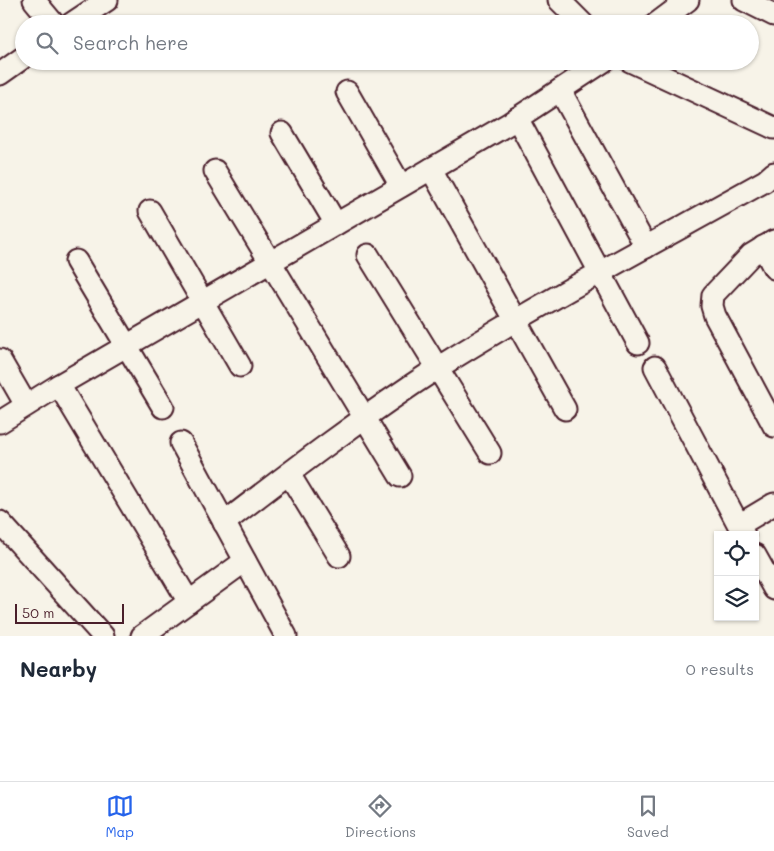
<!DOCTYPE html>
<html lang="en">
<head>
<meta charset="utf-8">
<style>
  :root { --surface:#fff; --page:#f6f6f7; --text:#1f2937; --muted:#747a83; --line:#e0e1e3; --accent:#2563eb }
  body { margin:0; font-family:Mali,sans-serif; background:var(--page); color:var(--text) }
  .controls { position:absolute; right:15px; bottom:15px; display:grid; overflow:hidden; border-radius:0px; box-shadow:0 1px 4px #0004 }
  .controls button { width:45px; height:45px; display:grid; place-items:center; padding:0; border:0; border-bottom:1px solid var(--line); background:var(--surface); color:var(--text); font:25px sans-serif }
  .scale { position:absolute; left:15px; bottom:12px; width:109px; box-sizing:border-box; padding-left:5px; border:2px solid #4a1f2b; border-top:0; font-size:14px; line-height:18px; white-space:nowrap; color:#4a1f2b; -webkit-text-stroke:4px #f7f3e8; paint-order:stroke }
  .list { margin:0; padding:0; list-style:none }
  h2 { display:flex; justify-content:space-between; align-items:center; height:65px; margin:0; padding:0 20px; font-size:21px }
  h2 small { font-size:16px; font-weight:400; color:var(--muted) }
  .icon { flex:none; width:28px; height:28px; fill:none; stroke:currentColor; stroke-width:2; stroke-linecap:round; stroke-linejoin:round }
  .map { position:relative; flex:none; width:774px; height:636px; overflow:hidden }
  .search { position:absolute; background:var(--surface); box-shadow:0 1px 4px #0004; left:15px; right:15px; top:15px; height:55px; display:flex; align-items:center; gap:12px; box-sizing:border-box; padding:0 18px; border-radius:28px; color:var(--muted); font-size:19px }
  .sheet { height:145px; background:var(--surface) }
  nav { display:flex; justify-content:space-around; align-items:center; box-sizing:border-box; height:70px; border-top:1px solid var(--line); background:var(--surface); font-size:14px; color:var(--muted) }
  nav a { display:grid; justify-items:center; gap:2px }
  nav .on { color:var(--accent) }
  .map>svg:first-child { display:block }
</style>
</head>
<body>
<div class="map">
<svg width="774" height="636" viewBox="0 0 774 636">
  <rect width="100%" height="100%" fill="#f7f3e8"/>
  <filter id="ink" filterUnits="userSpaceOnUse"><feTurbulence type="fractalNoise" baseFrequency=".02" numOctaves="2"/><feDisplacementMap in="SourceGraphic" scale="10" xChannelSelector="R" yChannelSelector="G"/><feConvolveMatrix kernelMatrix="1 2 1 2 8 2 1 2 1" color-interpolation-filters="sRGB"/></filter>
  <g filter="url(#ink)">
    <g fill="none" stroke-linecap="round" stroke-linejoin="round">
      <defs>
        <g id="minor">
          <path d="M34,0L54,24"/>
          <path d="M559,0L583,24"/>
          <path d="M744,0L774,15"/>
          <path d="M71,24L107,0"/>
          <path d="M656,24L688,0"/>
          <path d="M630,61L774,128"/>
          <path d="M0,74L24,57"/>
          <path d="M560,90L646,247"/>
          <path d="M347,92L401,186"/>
          <path d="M517,118L638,343"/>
          <path d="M282,133L336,224"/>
          <path d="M431,169L565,409"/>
          <path d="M215,171L400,476"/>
          <path d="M150,211L240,366"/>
          <path d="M774,241L751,255L713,295L712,306L715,316L774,426"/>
          <path d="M763,247L774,268"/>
          <path d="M368,255L490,453"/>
          <path d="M76,261L163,407"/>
          <path d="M0,360L26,405"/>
          <path d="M655,367L744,535"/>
          <path d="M59,385L189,602"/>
          <path d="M0,422L59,385L510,123L604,61"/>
          <path d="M181,443L286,636"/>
          <path d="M289,474L339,556"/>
          <path d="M0,522L103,636"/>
          <path d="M224,523C294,469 365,415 439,367C545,300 656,242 765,181L774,173"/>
          <path d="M739,525L774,504"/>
          <path d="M755,555L774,589"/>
          <path d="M142,636L245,561"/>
        </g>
      </defs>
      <!-- minor casing -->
      <use href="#minor" stroke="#4a1f2b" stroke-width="25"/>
      <!-- minor -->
      <use href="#minor" stroke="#f7f3e8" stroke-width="21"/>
    </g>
  </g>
</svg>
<div class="controls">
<button><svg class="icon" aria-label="locate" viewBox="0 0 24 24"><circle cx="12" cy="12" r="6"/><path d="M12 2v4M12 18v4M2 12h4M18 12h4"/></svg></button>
<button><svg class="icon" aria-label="layers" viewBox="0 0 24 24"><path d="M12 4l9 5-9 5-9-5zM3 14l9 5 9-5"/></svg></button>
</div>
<div class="scale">50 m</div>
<div class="search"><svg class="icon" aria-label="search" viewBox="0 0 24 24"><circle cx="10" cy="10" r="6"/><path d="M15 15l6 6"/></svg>Search here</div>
</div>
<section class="sheet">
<h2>Nearby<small>0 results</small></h2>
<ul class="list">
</ul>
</section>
<nav>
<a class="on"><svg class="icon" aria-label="map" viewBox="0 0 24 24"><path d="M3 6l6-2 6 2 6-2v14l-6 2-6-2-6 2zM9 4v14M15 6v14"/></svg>Map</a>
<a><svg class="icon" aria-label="directions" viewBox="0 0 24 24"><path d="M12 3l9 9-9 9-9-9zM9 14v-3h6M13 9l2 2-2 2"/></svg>Directions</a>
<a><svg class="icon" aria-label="saved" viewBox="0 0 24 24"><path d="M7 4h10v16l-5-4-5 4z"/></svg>Saved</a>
</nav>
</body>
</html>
